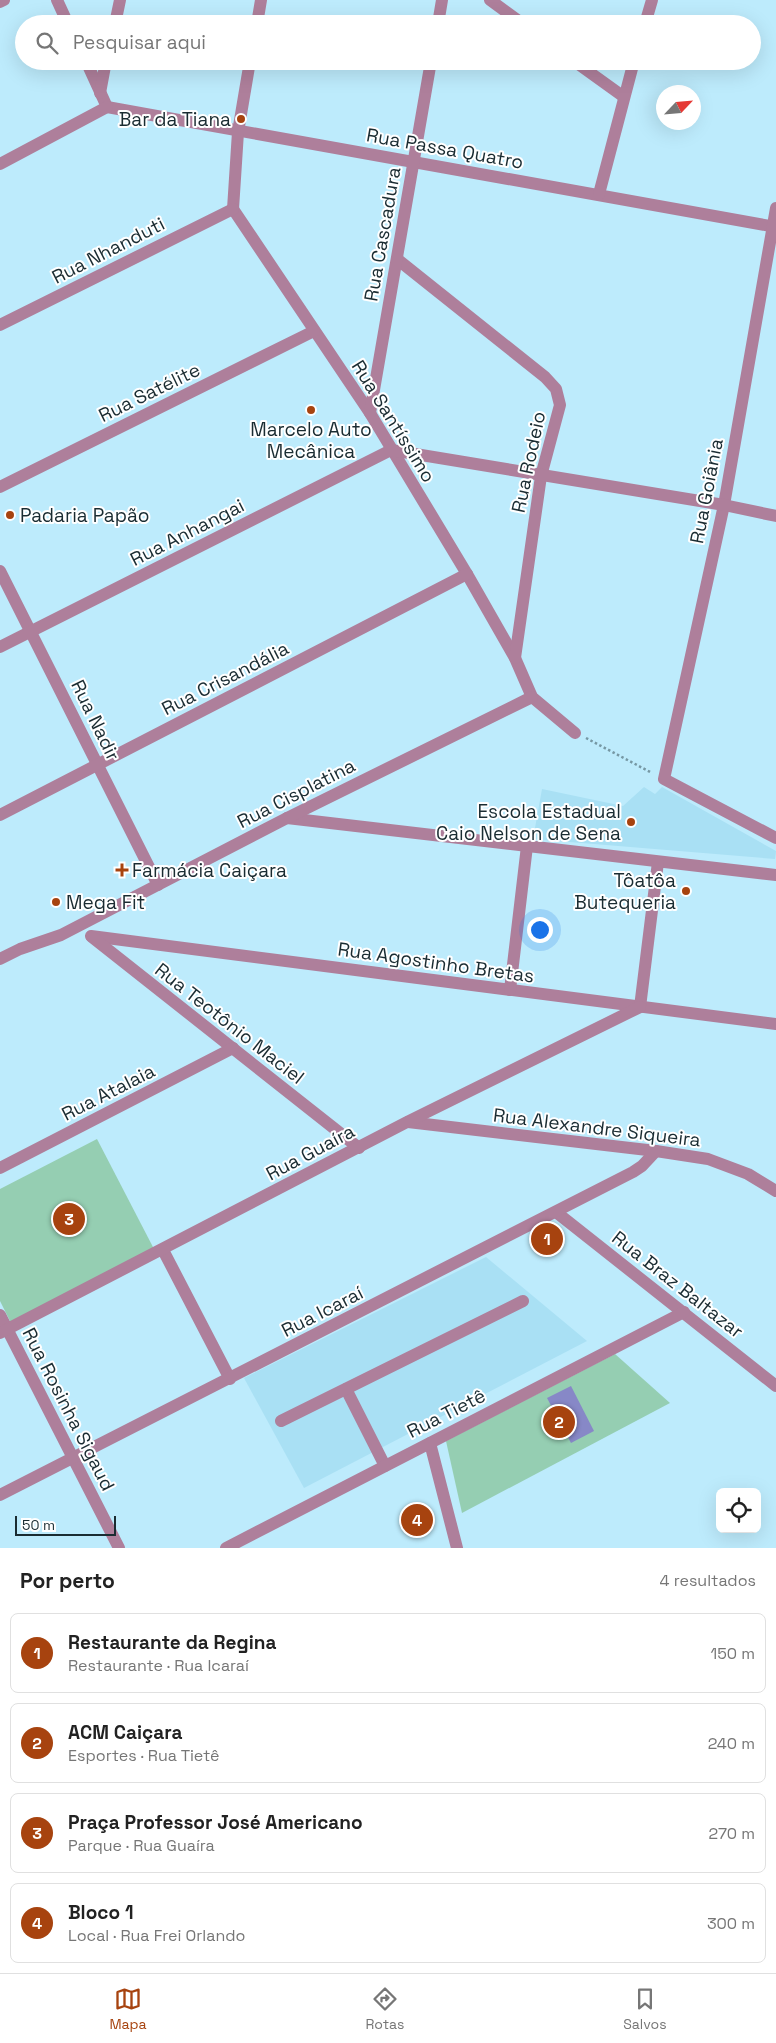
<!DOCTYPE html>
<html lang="pt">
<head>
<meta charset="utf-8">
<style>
  :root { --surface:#fff; --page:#f2f2f2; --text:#222; --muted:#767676; --line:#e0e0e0; --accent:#a7430f }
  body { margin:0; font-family:"Space Grotesk",sans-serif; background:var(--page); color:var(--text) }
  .controls { position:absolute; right:15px; bottom:15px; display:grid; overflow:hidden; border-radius:8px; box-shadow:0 5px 20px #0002 }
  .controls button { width:45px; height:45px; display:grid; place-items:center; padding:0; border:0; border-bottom:1px solid var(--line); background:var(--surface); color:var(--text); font:25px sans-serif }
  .compass { position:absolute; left:656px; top:85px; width:45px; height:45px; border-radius:50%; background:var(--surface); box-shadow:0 5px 20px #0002; rotate:64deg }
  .scale { position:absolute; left:15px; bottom:12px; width:101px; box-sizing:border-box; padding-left:5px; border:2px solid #1a2c32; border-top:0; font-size:14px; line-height:18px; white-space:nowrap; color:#1a2c32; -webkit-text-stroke:4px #fff; paint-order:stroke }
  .you { position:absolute; left:539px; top:929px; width:18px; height:18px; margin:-12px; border:4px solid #fff; border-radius:50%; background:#1a73e8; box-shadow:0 0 0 8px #1a73e833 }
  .badge { display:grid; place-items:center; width:32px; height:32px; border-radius:50%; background:var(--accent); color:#fff; font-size:16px; font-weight:700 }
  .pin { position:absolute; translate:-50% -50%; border:2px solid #fff; box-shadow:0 1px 5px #0006 }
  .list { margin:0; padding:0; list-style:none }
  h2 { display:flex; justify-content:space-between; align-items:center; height:65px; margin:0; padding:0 20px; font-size:21px }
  h2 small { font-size:16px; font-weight:400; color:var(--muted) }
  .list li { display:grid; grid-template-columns:32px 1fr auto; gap:15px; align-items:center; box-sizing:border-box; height:80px; margin:0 10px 10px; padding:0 10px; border:1px solid var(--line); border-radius:8px }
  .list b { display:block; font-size:19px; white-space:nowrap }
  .list p { margin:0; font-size:16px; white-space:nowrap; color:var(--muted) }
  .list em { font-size:16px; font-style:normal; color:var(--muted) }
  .icon { flex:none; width:28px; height:28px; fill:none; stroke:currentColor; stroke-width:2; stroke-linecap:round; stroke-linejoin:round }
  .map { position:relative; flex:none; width:776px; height:1548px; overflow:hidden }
  .search { position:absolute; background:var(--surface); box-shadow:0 5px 20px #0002; left:15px; right:15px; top:15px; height:55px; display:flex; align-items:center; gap:12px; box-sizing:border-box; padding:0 18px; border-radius:28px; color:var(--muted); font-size:19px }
  .sheet { height:425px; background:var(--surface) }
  nav { display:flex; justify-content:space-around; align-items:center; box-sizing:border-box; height:70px; border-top:1px solid var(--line); background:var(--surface); font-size:14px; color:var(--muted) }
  nav a { display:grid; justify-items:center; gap:2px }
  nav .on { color:var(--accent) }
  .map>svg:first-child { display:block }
</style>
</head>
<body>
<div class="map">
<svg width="776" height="1548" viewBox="0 0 776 1548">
  <rect width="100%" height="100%" fill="#bdebfc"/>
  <!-- built -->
  <g fill="#a9e0f4">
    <path d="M644,787L655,794L662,787L776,851L775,859L533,839L542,789L623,806Z"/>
    <path d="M486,1257L587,1341L304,1488L244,1378Z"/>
  </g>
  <!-- green -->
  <g fill="#95ceb2">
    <path d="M97,1139L154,1249L12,1325L0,1301V1189Z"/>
    <path d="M615,1354L670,1403L462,1513L446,1441Z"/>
  </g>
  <!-- water -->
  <path fill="#8788c7" d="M571,1386L594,1431L571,1443L547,1398Z"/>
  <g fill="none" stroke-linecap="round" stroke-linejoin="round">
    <!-- path -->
    <path stroke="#7698a4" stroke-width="2.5" stroke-dasharray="2.5 2.5" stroke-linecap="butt" d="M586,738L652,773"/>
    <!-- minor -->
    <g stroke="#ae7f9b" stroke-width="12">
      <path d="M57,0L68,24"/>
      <path d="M490,0L523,24"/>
      <path d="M0,2L4,0"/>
      <path d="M115,24L120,0"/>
      <path d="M257,24L261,0"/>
      <path d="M438,24L442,0"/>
      <path d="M645,24L652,0"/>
      <path d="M86,61L107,107"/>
      <path d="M574,61L624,97"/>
      <path d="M100,93L106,61"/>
      <path d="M107,107L776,227"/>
      <path d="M0,164L107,107"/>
      <path d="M599,194L634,61"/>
      <path d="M776,208L724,505L664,779L776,838"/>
      <path d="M233,209L370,413L467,574L515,658L532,697L575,733"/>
      <path d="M233,209L238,132L250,61"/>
      <path d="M397,259L545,377L556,389L560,405L541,476L515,658"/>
      <path d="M0,325L233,209"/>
      <path d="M370,413L431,61"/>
      <path d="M0,487L314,331"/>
      <path d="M0,571L158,885"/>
      <path d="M0,647L391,450L724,505L776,516"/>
      <path d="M0,815L467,574"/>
      <path d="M287,818L776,875"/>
      <path d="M91,936L776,1024"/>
      <path d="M92,937L359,1148"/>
      <path d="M0,959L20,949L61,935L287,818L532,697"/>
      <path d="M510,990L527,846"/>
      <path d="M640,1007L658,862"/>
      <path d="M408,1122L656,1151L708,1159L748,1174L776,1191"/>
      <path d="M0,1168L233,1048"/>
      <path d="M556,1212L776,1386"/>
      <path d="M163,1250L230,1379"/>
      <path d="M0,1315L119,1548"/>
      <path d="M0,1333L407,1122L640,1007"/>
      <path d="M346,1389L385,1466"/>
      <path d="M281,1421L523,1301"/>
      <path d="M430,1443L457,1548"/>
      <path d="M0,1495L633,1172L642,1166L656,1151"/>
      <path d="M226,1548L684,1312"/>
    </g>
  </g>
  <!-- markers -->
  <g fill="#a7430f" stroke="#fff" stroke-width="2">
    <circle cx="241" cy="119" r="5"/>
    <circle cx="311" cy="410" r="5"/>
    <circle cx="10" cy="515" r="5"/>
    <circle cx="631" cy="822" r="5"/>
    <path d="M119.5 862.5h5v5h5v5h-5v5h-5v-5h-5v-5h5z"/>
    <circle cx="686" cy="891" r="5"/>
    <circle cx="56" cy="902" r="5"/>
  </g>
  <g text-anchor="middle" stroke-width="4" stroke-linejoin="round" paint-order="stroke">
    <!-- poi labels -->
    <g font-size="19" fill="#1a2c32" stroke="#fff" text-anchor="end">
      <text x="231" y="126">Bar da Tiana</text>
      <text x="311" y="436" text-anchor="middle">Marcelo Auto<tspan x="311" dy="22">Mecânica</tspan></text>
      <text x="20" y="522" text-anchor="start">Padaria Papão</text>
      <text x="621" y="818">Escola Estadual<tspan x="621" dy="22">Caio Nelson de Sena</tspan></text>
      <text x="132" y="877" text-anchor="start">Farmácia Caiçara</text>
      <text x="676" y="887">Tôatôa<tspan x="676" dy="22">Butequeria</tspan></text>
      <text x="66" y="909" text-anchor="start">Mega Fit</text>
    </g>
    <!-- street labels -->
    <g font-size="19" fill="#1a2c32" stroke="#fff">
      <text transform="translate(445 148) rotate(10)" y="7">Rua Passa Quatro</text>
      <text transform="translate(382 234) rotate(-80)" y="7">Rua Cascadura</text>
      <text transform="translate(108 250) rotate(-27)" y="7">Rua Nhanduti</text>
      <text transform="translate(149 392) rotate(-26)" y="7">Rua Satélite</text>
      <text transform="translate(394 421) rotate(58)" y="7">Rua Santíssimo</text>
      <text transform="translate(528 462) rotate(-78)" y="7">Rua Rodeio</text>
      <text transform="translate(706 491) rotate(-79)" y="7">Rua Goiânia</text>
      <text transform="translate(187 532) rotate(-27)" y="7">Rua Anhangai</text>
      <text transform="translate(225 678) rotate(-27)" y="7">Rua Crisandália</text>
      <text transform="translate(96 720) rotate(64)" y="7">Rua Nadir</text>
      <text transform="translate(296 793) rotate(-27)" y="7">Rua Cisplatina</text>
      <text transform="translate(436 962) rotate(8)" y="7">Rua Agostinho Bretas</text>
      <text transform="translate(230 1023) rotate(38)" y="7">Rua Teotônio Maciel</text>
      <text transform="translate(108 1092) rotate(-27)" y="7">Rua Atalaia</text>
      <text transform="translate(597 1127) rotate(7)" y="7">Rua Alexandre Siqueira</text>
      <text transform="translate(310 1152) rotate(-28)" y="7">Rua Guaíra</text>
      <text transform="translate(678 1284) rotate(38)" y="7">Rua Braz Baltazar</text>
      <text transform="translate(322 1311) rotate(-27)" y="7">Rua Icaraí</text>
      <text transform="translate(69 1409) rotate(63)" y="7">Rua Rosinha Sigaud</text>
      <text transform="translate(446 1413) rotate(-27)" y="7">Rua Tietê</text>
    </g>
  </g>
</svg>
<div class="controls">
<button><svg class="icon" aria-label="locate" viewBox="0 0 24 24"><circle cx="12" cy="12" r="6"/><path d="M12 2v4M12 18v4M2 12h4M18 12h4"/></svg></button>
</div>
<svg class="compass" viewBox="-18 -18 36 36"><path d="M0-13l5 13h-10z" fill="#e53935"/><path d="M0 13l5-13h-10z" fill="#767676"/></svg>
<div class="scale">50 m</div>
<div class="you"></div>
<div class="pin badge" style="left:547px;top:1239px">1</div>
<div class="pin badge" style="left:559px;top:1422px">2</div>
<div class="pin badge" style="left:69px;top:1219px">3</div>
<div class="pin badge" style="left:417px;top:1520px">4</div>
<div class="search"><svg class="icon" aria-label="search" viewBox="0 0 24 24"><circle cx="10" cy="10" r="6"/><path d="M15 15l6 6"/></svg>Pesquisar aqui</div>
</div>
<section class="sheet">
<h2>Por perto<small>4 resultados</small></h2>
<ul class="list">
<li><span class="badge">1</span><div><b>Restaurante da Regina</b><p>Restaurante · Rua Icaraí</p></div><em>150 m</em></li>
<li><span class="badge">2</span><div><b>ACM Caiçara</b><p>Esportes · Rua Tietê</p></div><em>240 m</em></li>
<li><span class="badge">3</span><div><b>Praça Professor José Americano</b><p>Parque · Rua Guaíra</p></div><em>270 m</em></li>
<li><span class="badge">4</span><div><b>Bloco 1</b><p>Local · Rua Frei Orlando</p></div><em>300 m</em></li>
</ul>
</section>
<nav>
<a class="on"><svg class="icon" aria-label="map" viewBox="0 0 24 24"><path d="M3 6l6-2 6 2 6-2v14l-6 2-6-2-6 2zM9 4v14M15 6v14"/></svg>Mapa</a>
<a><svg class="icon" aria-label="directions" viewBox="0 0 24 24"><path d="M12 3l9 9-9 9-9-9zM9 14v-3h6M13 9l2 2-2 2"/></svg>Rotas</a>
<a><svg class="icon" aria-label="saved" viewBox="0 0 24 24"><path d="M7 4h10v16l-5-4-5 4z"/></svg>Salvos</a>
</nav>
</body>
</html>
